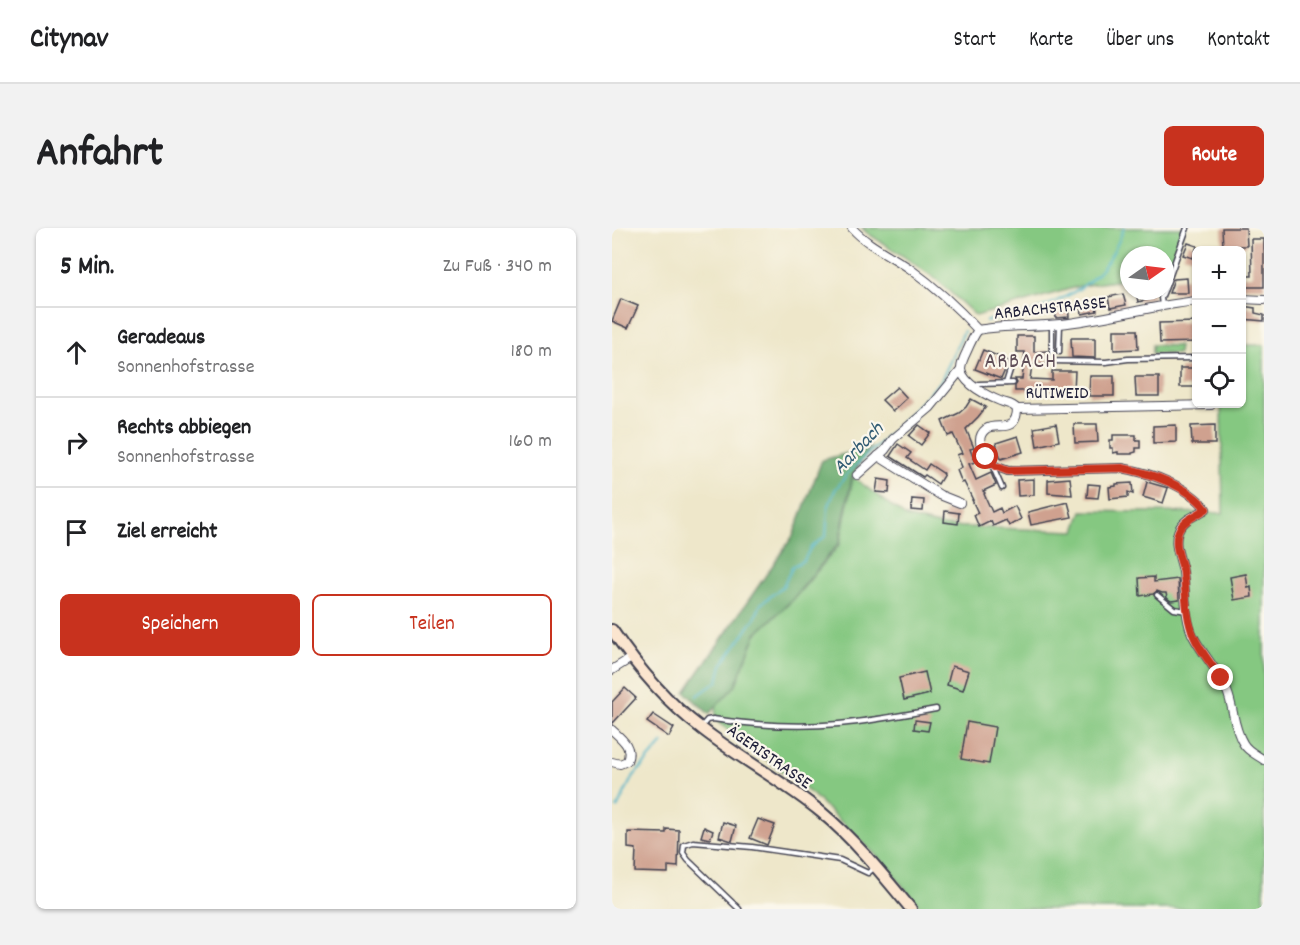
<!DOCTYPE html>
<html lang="de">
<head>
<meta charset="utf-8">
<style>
  :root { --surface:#fff; --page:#f2f2f2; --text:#202124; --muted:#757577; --line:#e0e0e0; --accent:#c8321e }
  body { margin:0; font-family:Dekko,sans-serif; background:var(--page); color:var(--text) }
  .controls { position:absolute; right:18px; top:18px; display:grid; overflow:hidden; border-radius:9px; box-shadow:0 2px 4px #0004 }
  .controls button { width:54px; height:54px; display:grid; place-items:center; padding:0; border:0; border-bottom:2px solid var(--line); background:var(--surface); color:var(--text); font:30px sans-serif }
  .compass { position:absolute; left:508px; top:18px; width:54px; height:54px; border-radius:50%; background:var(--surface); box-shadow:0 2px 4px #0004; rotate:76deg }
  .stop { position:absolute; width:18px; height:18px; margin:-14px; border:4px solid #c8321e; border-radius:50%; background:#fff }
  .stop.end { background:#c8321e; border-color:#fff; box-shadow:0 2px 6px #0008 }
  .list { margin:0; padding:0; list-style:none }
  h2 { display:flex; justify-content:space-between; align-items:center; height:78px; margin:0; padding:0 24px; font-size:26px }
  h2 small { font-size:20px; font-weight:400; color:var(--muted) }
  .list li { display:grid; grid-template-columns:39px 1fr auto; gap:18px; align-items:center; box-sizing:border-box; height:90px; padding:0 24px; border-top:2px solid var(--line) }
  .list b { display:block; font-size:22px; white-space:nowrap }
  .list p { margin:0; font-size:20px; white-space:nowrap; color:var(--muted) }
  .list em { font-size:20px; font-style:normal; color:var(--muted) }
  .actions { display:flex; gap:12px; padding:18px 24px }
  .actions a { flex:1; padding:14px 0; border:2px solid var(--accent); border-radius:9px; text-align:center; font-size:21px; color:var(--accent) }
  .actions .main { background:var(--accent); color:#fff }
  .icon { flex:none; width:33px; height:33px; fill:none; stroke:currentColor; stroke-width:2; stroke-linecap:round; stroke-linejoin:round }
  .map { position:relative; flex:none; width:652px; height:681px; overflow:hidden; border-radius:9px }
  header { display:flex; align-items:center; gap:36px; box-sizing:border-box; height:84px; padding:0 30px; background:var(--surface); border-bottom:2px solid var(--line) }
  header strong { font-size:28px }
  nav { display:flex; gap:33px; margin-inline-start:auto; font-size:21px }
  .intro { display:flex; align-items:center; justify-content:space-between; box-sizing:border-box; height:144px; padding:0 36px }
  h1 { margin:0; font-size:42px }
  .button { padding:15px 27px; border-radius:9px; background:var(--accent); color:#fff; font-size:21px; font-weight:700 }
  main { display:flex; gap:36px; padding:0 36px }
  aside { flex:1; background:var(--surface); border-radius:9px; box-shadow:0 2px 4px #0004 }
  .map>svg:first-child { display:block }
</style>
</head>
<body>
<header>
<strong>Citynav</strong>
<nav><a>Start</a><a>Karte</a><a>Über uns</a><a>Kontakt</a></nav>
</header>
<div class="intro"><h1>Anfahrt</h1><a class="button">Route</a></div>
<main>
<aside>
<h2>5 Min.<small>Zu Fuß · 340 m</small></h2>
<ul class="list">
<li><svg class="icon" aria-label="ahead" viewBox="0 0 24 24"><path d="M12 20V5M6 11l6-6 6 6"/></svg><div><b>Geradeaus</b><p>Sonnenhofstrasse</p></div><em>180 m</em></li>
<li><svg class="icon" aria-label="right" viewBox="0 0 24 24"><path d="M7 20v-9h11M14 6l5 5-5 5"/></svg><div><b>Rechts abbiegen</b><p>Sonnenhofstrasse</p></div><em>160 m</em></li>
<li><svg class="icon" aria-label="arrive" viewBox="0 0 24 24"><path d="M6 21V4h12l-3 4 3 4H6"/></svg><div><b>Ziel erreicht</b></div></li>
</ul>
<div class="actions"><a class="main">Speichern</a><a>Teilen</a></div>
</aside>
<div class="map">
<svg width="652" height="681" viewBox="0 0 652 681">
  <rect width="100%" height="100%" fill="#fbf7ec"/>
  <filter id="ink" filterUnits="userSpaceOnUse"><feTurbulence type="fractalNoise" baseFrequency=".0167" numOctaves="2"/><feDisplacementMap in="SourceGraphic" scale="12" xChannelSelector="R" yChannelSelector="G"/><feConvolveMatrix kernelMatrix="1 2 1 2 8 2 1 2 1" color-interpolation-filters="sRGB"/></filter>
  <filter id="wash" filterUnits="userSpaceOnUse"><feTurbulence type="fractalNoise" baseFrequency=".008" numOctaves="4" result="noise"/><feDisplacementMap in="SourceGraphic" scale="24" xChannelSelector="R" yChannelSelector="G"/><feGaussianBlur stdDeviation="1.35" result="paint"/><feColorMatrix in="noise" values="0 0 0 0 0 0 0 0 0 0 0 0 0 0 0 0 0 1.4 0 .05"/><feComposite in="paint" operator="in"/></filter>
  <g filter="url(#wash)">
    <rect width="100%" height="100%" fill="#eee7ca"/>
    <!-- green -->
    <g fill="#85c881" stroke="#54755e" stroke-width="1.5">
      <path d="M250,0H573L554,46H553V27H517V51L468,58L364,88L325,52L291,28L255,5Z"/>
      <path d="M540,117L567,118L566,126H540Z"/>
      <path d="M630,117H652V681H310L268,631L201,567L103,492L104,478L123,458L144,406L181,372L228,316L241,249L294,289L330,298L463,303L470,283L611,285L609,176H630Z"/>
    </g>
    <!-- forest -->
    <path fill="#6cac6f" stroke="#476755" stroke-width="1.5" d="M258,219L240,249L227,315L180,372L144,406L123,458L97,486L73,464L181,308L210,232Z"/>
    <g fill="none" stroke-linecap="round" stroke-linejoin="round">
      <!-- stream -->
      <g stroke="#4ab3c9" stroke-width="2">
        <path d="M374,93C387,91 402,90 415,86C424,83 432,78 441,75C480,57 497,40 512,0"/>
        <path d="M85,468L106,453L110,437L143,390L149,376L171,358L181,338L192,332L199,319L214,308L216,280L223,262L236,245L293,191L329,153L352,103"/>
        <path d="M5,580L20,550L51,515"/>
      </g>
    </g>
    <g id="blocks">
      <!-- building -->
      <g fill="#cfa18f">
        <path d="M610,0H634L635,18H611Z"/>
        <path d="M639,11H652V59H630V48H640Z"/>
        <path d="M576,15L585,18L581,30L571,27Z"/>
        <path d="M575,50L576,65H557L562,51Z"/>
        <path d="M524,63H540L542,70L526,74Z"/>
        <path d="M511,66L514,77L498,80L496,69Z"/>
        <path d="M9,71L26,78L16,100L0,93Z"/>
        <path d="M483,72L485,83L470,86L468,75Z"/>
        <path d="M456,78L457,89L444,90L443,79Z"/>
        <path d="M630,78L643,80V85L652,87V93L630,91Z"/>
        <path d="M585,94V114L548,115L547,95Z"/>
        <path d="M502,102H525L526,121L502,122Z"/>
        <path d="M405,108H422V124L435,123V136L420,137L418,151L440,152V143H463L462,162L403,163V158L405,155L403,151H410L413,124H405Z"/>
        <path d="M459,110H483V130L460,129Z"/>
        <path d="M371,122L397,133L389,151L363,141Z"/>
        <rect x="568" y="140" width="17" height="19"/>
        <path d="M478,148H502V168H477Z"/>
        <path d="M523,149H547V168H524Z"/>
        <path d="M285,159L295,170L281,183L270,172Z"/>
        <path d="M359,171L374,179L366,189L354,201L362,220L358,221L363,234L357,236L364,252L379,245L384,257L371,263L373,265L372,266L380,284L388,280L390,285L403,278L409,291L397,298L394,292L381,298L379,293L367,299L362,287L366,285L360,272H361L352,254L350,255L345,242L350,239L345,227L350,225L341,206L336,208L330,193L347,185L354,179Z"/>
        <path d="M444,196L447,213L425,218L422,200Z"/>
        <path d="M462,196H485L486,214L463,215Z"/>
        <path d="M307,197L318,205L309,217L297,208Z"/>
        <path d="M564,197V214L541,215V198Z"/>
        <path d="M603,197V216H580L579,198Z"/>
        <path d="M501,207H524V212H528V220H524V224L520,225V226H506V224L501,225V220H498V212H501Z"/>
        <path d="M406,208L411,224L389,231L384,215Z"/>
        <path d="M286,216L299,225L295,230L313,242L317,236L332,246L326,256L313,247L311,249L278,228Z"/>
        <path d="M458,250L460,267L436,265V252Z"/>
        <path d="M266,251L278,253L277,265L264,264Z"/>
        <path d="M422,251V267L406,268L405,252Z"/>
        <path d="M535,254L556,260L551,275L531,269Z"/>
        <path d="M520,255L521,266L516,264V269L498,271L497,259L504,258V256Z"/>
        <path d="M476,256L488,257L486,270L475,269Z"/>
        <path d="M300,271L312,272L311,283L299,282Z"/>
        <path d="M456,274L460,289L419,297L416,284Z"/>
        <path d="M333,283L347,285L346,296L332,294Z"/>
        <path d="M634,346L636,360L639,359L640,369L622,372L618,349Z"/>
        <path d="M542,349V354L566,351L567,372L559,373L555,370L554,365H550L545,363L541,366L528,368L527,350Z"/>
        <path d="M340,438L357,443L351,462L335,457Z"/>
        <path d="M313,444L318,466L292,472L287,450Z"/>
        <path d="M13,460L24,470L0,496V474Z"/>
        <path d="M41,486L62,500L57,509L35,494Z"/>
        <path d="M303,492L318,494L316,503L302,501Z"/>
        <path d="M355,494L383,499L377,536L349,531Z"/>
        <path d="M146,591L163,597L155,617L138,610Z"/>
        <path d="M111,594L124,598L120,613L107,609Z"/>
        <path d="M92,599L101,603L98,611L89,609Z"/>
        <path d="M54,601L67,602L66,639L56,638V645L23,644L24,621L16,620V604L54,605Z"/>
      </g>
    </g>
  </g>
  <g filter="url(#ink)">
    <use href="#blocks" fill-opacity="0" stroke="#414050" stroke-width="1.5"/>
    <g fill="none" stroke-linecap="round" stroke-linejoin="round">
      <defs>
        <g id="lane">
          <path d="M553,61L575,0"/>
          <path d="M550,77L549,70L552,63"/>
          <path d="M440,98V133L494,134L516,131L584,130"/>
          <path d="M447,124L448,97"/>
          <path d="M394,155L399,139"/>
          <path d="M364,160L367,156L401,155"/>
          <path d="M380,237L390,260"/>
          <path d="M545,367L562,381L575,383"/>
          <path d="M89,499L95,492L101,491C142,497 185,500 227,496C259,493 292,487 324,481"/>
          <path d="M127,681L76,632L71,625L72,617L81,614L140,619L228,632L256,645L263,639"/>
        </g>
        <g id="street">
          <path d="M240,0C255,17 278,27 297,40C322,58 345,79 366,102"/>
          <path d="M630,71L652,72"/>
          <path d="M366,102C361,109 358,116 355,123C352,129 349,135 349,141C351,156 376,168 388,173C395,176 400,175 405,181L599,177"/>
          <path d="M366,102C393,97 421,99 448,96C494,91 539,78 584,73"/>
          <path d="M405,181C405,186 404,194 397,197C390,200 381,196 374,201C361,211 372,230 382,237C386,240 392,241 396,243L510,240C538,245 577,258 594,281C584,288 570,291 566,304C561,317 569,331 571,344C574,365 572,389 581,408C591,427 607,443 615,463C622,480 621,499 631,515C635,523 645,527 652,532"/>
          <path d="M266,228L328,267L348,275"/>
          <path d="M245,247L273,222L281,211L318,180L349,142"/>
          <path d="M0,442L19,430"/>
          <path d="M0,502C10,511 21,519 15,533L8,536L0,534"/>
        </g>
        <path id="secondary" d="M0,402C25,439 53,473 89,500C127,530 171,553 209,584C243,612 271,647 299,681"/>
      </defs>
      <!-- lane casing -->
      <use href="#lane" stroke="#414050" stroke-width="7"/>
      <!-- street casing -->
      <use href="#street" stroke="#414050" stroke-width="10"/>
      <!-- secondary casing -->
      <use href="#secondary" stroke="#414050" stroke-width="14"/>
      <!-- lane -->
      <use href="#lane" stroke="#fff" stroke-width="4"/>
      <!-- street -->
      <use href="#street" stroke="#fff" stroke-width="8"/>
      <!-- secondary -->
      <use href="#secondary" stroke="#fbe5cf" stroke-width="10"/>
    </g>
  </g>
  <g fill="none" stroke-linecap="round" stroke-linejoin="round" filter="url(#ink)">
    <!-- route -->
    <path stroke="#c8321e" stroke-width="8" d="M374,229L383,238L396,243L510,240C538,245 577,258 594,281C584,288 570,292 566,305C562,317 568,330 571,341C574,360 573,379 578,397C583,417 598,434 609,450"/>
  </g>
  <g text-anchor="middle" stroke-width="4.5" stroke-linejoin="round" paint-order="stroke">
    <!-- street labels -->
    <g font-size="18" fill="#22223b" stroke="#fbf7ec">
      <text transform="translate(438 79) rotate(-6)" y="6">ARBACHSTRASSE</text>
      <text x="445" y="170">RÜTIWEID</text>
      <text transform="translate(158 528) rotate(35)" y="6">ÄGERISTRASSE</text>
    </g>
    <!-- water labels -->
    <g font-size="20" font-style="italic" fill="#325c74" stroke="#fbf7ec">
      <text transform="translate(245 219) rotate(-46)" y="7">Aarbach</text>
    </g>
    <!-- quarter labels -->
    <g font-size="21" letter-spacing="1.5" fill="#5f4e58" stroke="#fbf7ec">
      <text x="409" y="139">ARBACH</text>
    </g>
  </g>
</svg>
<div class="controls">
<button>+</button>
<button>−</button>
<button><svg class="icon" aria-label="locate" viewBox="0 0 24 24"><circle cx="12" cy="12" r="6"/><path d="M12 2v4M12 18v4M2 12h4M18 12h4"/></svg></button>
</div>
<svg class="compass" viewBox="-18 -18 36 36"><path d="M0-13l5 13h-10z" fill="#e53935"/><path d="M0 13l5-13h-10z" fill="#757577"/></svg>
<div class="stop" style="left:374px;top:229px"></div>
<div class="stop end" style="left:609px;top:450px"></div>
</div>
</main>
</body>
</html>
